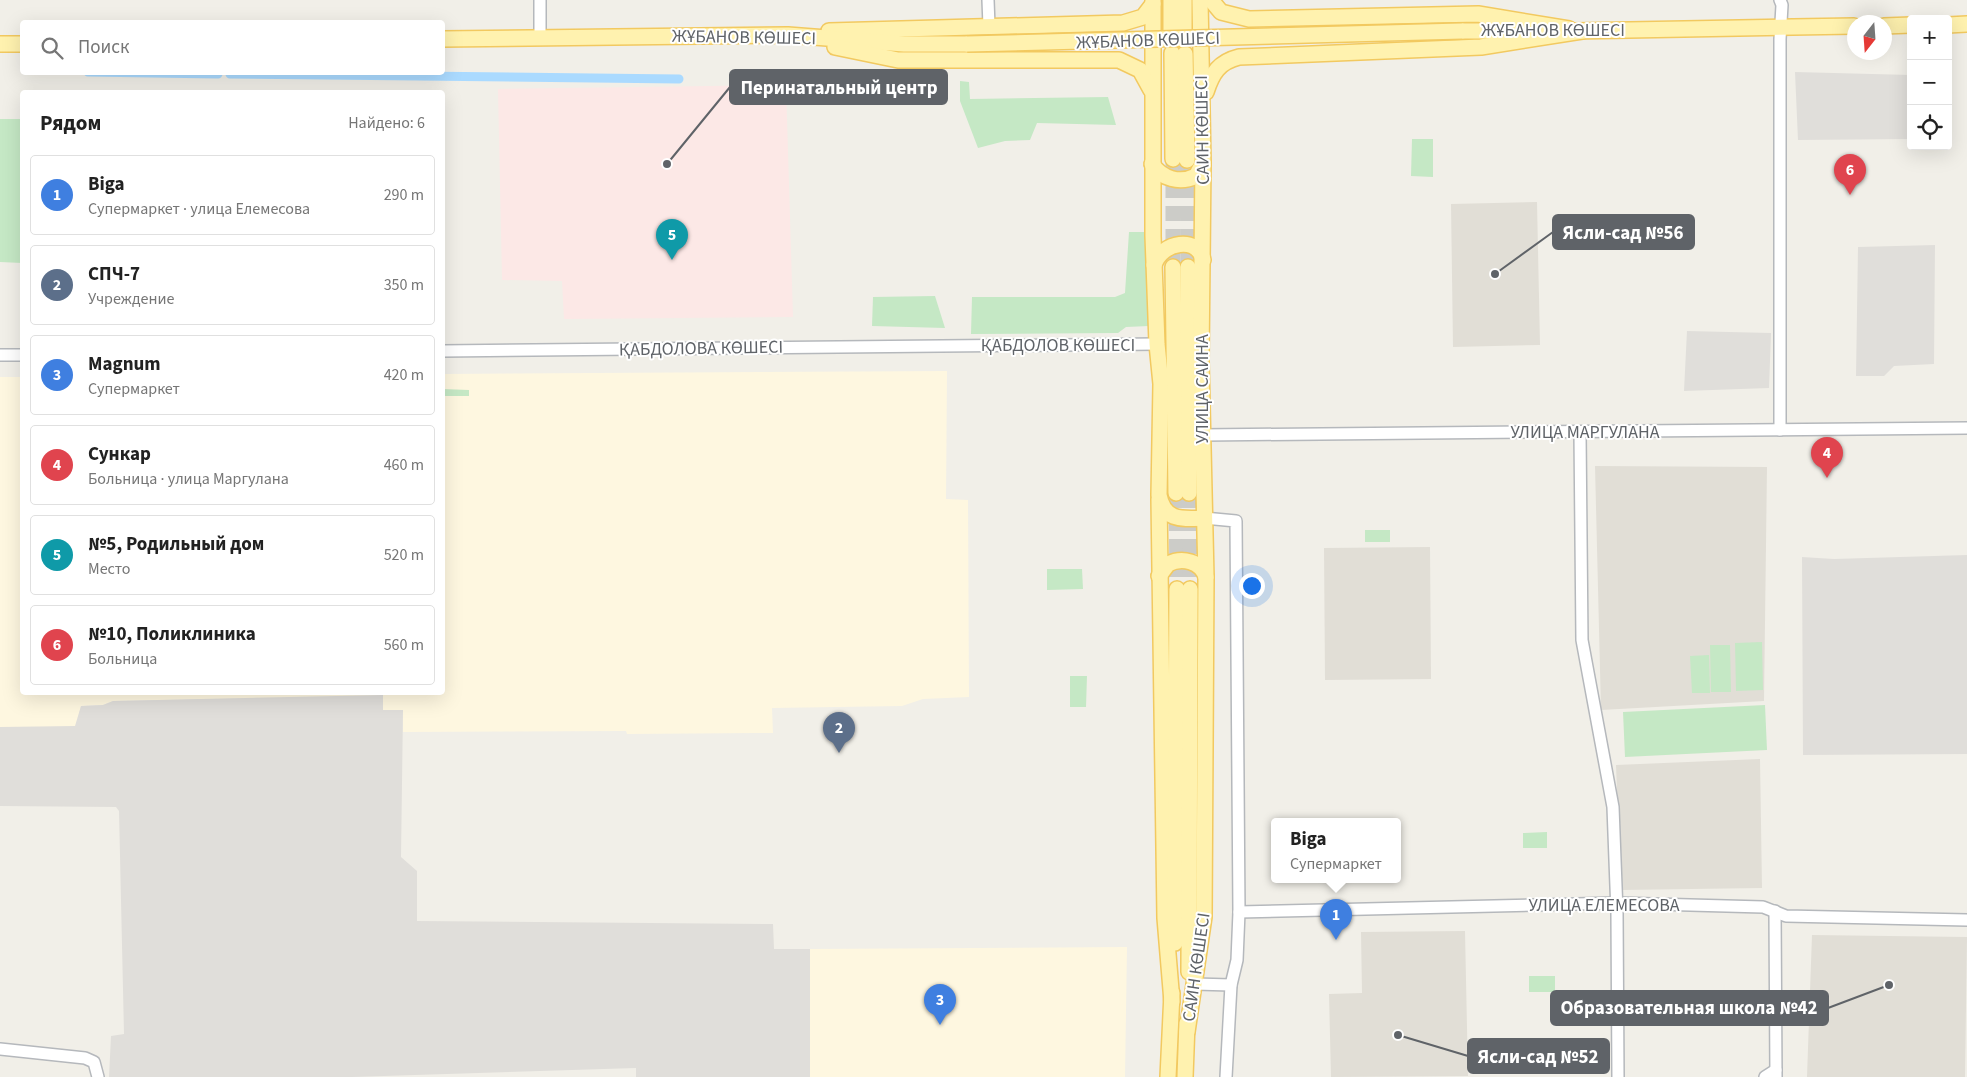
<!DOCTYPE html>
<html lang="ru">
<head>
<meta charset="utf-8">
<style>
  :root { --surface:#fff; --page:#f6f6f6; --text:#222; --muted:#767676; --line:#e0e0e0; --accent:#2563eb }
  body { margin:0; font-family:"Source Sans 3",sans-serif; background:var(--page); color:var(--text) }
  .controls { position:absolute; right:15px; top:15px; display:grid; overflow:hidden; border-radius:5px; box-shadow:0 5px 20px #0002 }
  .controls button { width:45px; height:45px; display:grid; place-items:center; padding:0; border:0; border-bottom:1px solid var(--line); background:var(--surface); color:var(--text); font:25px sans-serif }
  .compass { position:absolute; left:1847px; top:15px; width:45px; height:45px; border-radius:50%; background:var(--surface); box-shadow:0 5px 20px #0002; rotate:197deg }
  .you { position:absolute; left:1251px; top:585px; width:18px; height:18px; margin:-12px; border:4px solid #fff; border-radius:50%; background:#1a73e8; box-shadow:0 0 0 8px #1a73e833 }
  .badge { display:grid; place-items:center; width:32px; height:32px; border-radius:50%; background:var(--accent); color:#fff; font-size:16px; font-weight:700 }
  .pin { position:absolute; translate:-50% -41px; filter:drop-shadow(0 1px 2px #0008) }
  .pin::after { content:''; position:absolute; top:26px; width:18px; height:15px; background:inherit; clip-path:polygon(0 0,100% 0,50% 100%) }
  .popup { position:absolute; left:1271px; top:818px; width:130px; height:65px; box-sizing:border-box; display:grid; place-content:center; border-radius:5px; background:var(--surface); filter:drop-shadow(0 1px 4px #0005); font-size:16px; white-space:nowrap; color:var(--muted) }
  .popup b { font-size:19px; color:var(--text) }
  .popup::after { content:''; position:absolute; left:50%; top:100%; margin-left:-10px; border:10px solid transparent; border-top-color:var(--surface) }
  .list { margin:0; padding:0; list-style:none }
  h2 { display:flex; justify-content:space-between; align-items:center; height:65px; margin:0; padding:0 20px; font-size:21px }
  h2 small { font-size:16px; font-weight:400; color:var(--muted) }
  .list li { display:grid; grid-template-columns:32px 1fr auto; gap:15px; align-items:center; box-sizing:border-box; height:80px; margin:0 10px 10px; padding:0 10px; border:1px solid var(--line); border-radius:5px }
  .list b { display:block; font-size:19px; white-space:nowrap }
  .list p { margin:0; font-size:16px; white-space:nowrap; color:var(--muted) }
  .list em { font-size:16px; font-style:normal; color:var(--muted) }
  .icon { flex:none; width:28px; height:28px; fill:none; stroke:currentColor; stroke-width:2; stroke-linecap:round; stroke-linejoin:round }
  .map { position:relative; flex:none; width:1967px; height:1077px; overflow:hidden }
  .search { position:absolute; background:var(--surface); box-shadow:0 5px 20px #0002; left:20px; top:20px; width:425px; height:55px; display:flex; align-items:center; gap:12px; box-sizing:border-box; padding:0 18px; border-radius:5px; color:var(--muted); font-size:19px }
  .panel { position:absolute; background:var(--surface); box-shadow:0 5px 20px #0002; left:20px; top:90px; width:425px; height:605px; border-radius:5px }
  .map>svg:first-child { display:block }
</style>
</head>
<body>
<div class="map">
<svg width="1967" height="1077" viewBox="0 0 1967 1077">
  <rect width="100%" height="100%" fill="#f1efe8"/>
  <!-- commercial -->
  <g fill="#fef7e0">
    <path d="M947,371L946,499L968,500L969,697L923,699L902,706L772,708L773,733H758L627,734L626,731L403,732L402,710H383V696L113,701L103,705L81,706L76,727H0V377H22V692H442L443,374Z"/>
    <path d="M1127,947L1125,1077H810V949Z"/>
  </g>
  <!-- industrial -->
  <g fill="#e0deda">
    <path d="M1795,72L1911,75V139L1798,140Z"/>
    <path d="M1948,76H1949L1952,139H1948Z"/>
    <path d="M1935,245L1934,364L1894,366L1884,376H1856L1858,247Z"/>
    <path d="M1687,331L1771,333L1769,388L1684,391Z"/>
    <path d="M1967,555V754L1803,755L1802,557L1834,559Z"/>
    <path d="M383,695V710H403L401,857L417,871V921L773,924L774,949H810V1077H636V1068L352,1077H109L111,1036L124,1034L119,811L116,807L0,806V727L75,726L81,706L103,705L113,701Z"/>
  </g>
  <!-- education -->
  <g fill="#e1ded6">
    <path d="M1537,202L1540,345L1453,347L1451,204Z"/>
    <path d="M1595,466L1767,467L1764,701L1601,710Z"/>
    <path d="M1430,547L1431,679L1325,680L1324,548Z"/>
    <path d="M1760,759L1762,888L1621,890L1616,765Z"/>
    <path d="M1465,931L1468,1076L1331,1077L1329,994L1362,993L1361,932Z"/>
    <path d="M1812,935L1967,937L1965,1077H1807Z"/>
  </g>
  <!-- medical -->
  <path fill="#fce8e6" d="M786,85L793,317L564,319L562,281L502,280L498,89Z"/>
  <!-- green -->
  <g fill="#c5e8c5">
    <path d="M960,81L969,82L970,99L1108,97L1116,125L1037,123L1030,140L1005,141L978,148L960,101Z"/>
    <path d="M0,119H22V263L0,262Z"/>
    <path d="M1412,139H1433V177L1411,176Z"/>
    <path d="M1129,232H1148L1149,326L1126,327L1118,333L971,334L972,297H1115L1125,293Z"/>
    <path d="M935,296L945,328L872,326L873,297Z"/>
    <path d="M442,389L469,390V396H443Z"/>
    <rect x="1365" y="530" width="25" height="12"/>
    <path d="M1047,569H1082L1083,589L1047,590Z"/>
    <path d="M1762,642L1763,690L1736,691L1735,643Z"/>
    <path d="M1710,645H1730L1731,692H1711Z"/>
    <path d="M1709,655L1710,693H1692L1690,656Z"/>
    <path d="M1070,676H1087L1086,707H1070Z"/>
    <path d="M1765,705L1767,750L1625,757L1623,712Z"/>
    <path d="M1547,832V848H1523V833Z"/>
    <rect x="1529" y="976" width="26" height="16"/>
  </g>
  <g fill="none" stroke-linecap="round" stroke-linejoin="round">
    <!-- canal -->
    <g stroke="#aadaff" stroke-width="9">
      <path d="M88,72L218,74"/>
      <path d="M230,74L679,79"/>
    </g>
    <!-- major-tunnel -->
    <g stroke="#ccccc8" stroke-width="15" stroke-dasharray="15 8" stroke-linecap="butt">
      <path d="M1187,160L1188,267"/>
      <path d="M1173,267V159"/>
      <path d="M1176,493L1177,589"/>
      <path d="M1189,493L1190,589"/>
    </g>
    <defs>
      <g id="minor">
        <path d="M540,0V37"/>
        <path d="M988,0L989,26"/>
        <path d="M442,351L1157,344"/>
        <path d="M0,355H22"/>
        <path d="M1780,430V39L1782,5L1780,0"/>
        <path d="M1580,433L1582,640L1613,807L1617,913L1618,1077"/>
        <path d="M1203,435L1967,428"/>
        <path d="M1204,518L1236,521L1239,912L1237,960L1231,985L1226,1077"/>
        <path d="M1775,911L1776,1077"/>
        <path d="M1239,912L1617,903L1763,907L1786,916L1967,920"/>
        <path d="M1195,984L1231,985"/>
        <path d="M0,1049L85,1058L94,1062L98,1077"/>
        <path d="M1765,1077L1776,1070"/>
      </g>
      <g id="major">
        <path d="M1153,0V236L1157,344L1161,384L1159,495C1164,521 1181,519 1204,518"/>
        <path d="M1171,0V31"/>
        <path d="M1184,0V32"/>
        <path d="M1211,0L1221,12L1249,19L1478,14L1569,29"/>
        <path d="M1948,25L1967,24"/>
        <path d="M1884,26L1911,25"/>
        <path d="M829,31L1123,23L1143,17L1153,4"/>
        <path d="M1462,31H1533"/>
        <path d="M1574,31L1854,26"/>
        <path d="M442,39L788,35L904,44H967"/>
        <path d="M0,44H22"/>
        <path d="M835,47L898,60H1119L1140,70L1151,90"/>
        <path d="M1172,53L1173,159"/>
        <path d="M1185,54L1187,160"/>
        <path d="M1206,92C1212,73 1219,62 1239,57L1481,47L1582,31"/>
        <path d="M1152,164C1162,179 1180,184 1196,176L1203,163"/>
        <path d="M1154,265C1162,241 1198,236 1203,260"/>
        <path d="M1173,267L1176,493"/>
        <path d="M1188,267L1189,493"/>
        <path d="M1159,499L1165,918L1172,1002"/>
        <path d="M1159,576L1168,564C1182,557 1201,561 1206,577"/>
        <path d="M1175,943L1177,589"/>
        <path d="M1189,972L1190,589"/>
        <path d="M1187,1032L1204,917L1206,577L1201,361L1203,163L1200,0"/>
        <path d="M1168,1077L1172,993"/>
        <path d="M1185,1077L1187,1023"/>
      </g>
    </defs>
    <!-- minor casing -->
    <use href="#minor" stroke="#b5b8bc" stroke-width="14"/>
    <!-- major casing -->
    <use href="#major" stroke="#f2c960" stroke-width="18"/>
    <!-- minor -->
    <use href="#minor" stroke="#fff" stroke-width="11"/>
    <!-- major -->
    <use href="#major" stroke="#fff2af" stroke-width="15"/>
    <defs>
      <path id="major-bridge" d="M967,44L1462,31"/>
    </defs>
    <!-- major-bridge casing -->
    <use href="#major-bridge" stroke="#f2c960" stroke-width="18" stroke-linecap="butt"/>
    <!-- major-bridge -->
    <use href="#major-bridge" stroke="#fff2af" stroke-width="15"/>
  </g>
  <g text-anchor="middle" stroke-width="4" stroke-linejoin="round" paint-order="stroke">
    <!-- street labels -->
    <g font-size="18" fill="#5f6368" stroke="#fff">
      <text x="1553" y="36">ЖҰБАНОВ КӨШЕСІ</text>
      <text transform="translate(744 37) rotate(1)" y="6">ЖҰБАНОВ КӨШЕСІ</text>
      <text transform="translate(1148 40) rotate(-2)" y="6">ЖҰБАНОВ КӨШЕСІ</text>
      <text transform="translate(1202 130) rotate(-91)" y="6">САИН КӨШЕСІ</text>
      <text x="1058" y="351">ҚАБДОЛОВ КӨШЕСІ</text>
      <text transform="translate(701 348) rotate(-1)" y="6">ҚАБДОЛОВА КӨШЕСІ</text>
      <text transform="translate(1202 389) rotate(-90)" y="6">УЛИЦА САИНА</text>
      <text x="1585" y="438">УЛИЦА МАРГУЛАНА</text>
      <text x="1604" y="911">УЛИЦА ЕЛЕМЕСОВА</text>
      <text transform="translate(1196 967) rotate(-82)" y="6">САИН КӨШЕСІ</text>
    </g>
  </g>
  <!-- callouts -->
  <path fill="none" stroke="#5f6368" stroke-width="2" d="M667 164L730 87M1495 274L1553 232M1889 985L1828 1008M1398 1035L1468 1056"/>
  <g fill="#5f6368" stroke="#fff" stroke-width="2">
    <circle cx="667" cy="164" r="5"/>
    <circle cx="1495" cy="274" r="5"/>
    <circle cx="1889" cy="985" r="5"/>
    <circle cx="1398" cy="1035" r="5"/>
  </g>
  <g fill="#5f6368" stroke="#5f6368" stroke-width="2">
    <rect x="730" y="70" width="217" height="34" rx="5"/>
    <rect x="1553" y="215" width="141" height="34" rx="5"/>
    <rect x="1551" y="991" width="277" height="34" rx="5"/>
    <rect x="1468" y="1039" width="141" height="34" rx="5"/>
  </g>
  <g font-size="19" text-anchor="middle" font-weight="bold" fill="#fff">
    <text x="839" y="94">Перинатальный центр</text>
    <text x="1623" y="239">Ясли-сад №56</text>
    <text x="1689" y="1014">Образовательная школа №42</text>
    <text x="1538" y="1063">Ясли-сад №52</text>
  </g>
</svg>
<div class="controls">
<button>+</button>
<button>−</button>
<button><svg class="icon" aria-label="locate" viewBox="0 0 24 24"><circle cx="12" cy="12" r="6"/><path d="M12 2v4M12 18v4M2 12h4M18 12h4"/></svg></button>
</div>
<svg class="compass" viewBox="-18 -18 36 36"><path d="M0-13l5 13h-10z" fill="#e53935"/><path d="M0 13l5-13h-10z" fill="#767676"/></svg>
<div class="you"></div>
<div class="pin badge" style="left:1336px;top:940px;background:#3f7fe0">1</div>
<div class="popup"><b>Biga</b>Супермаркет</div>
<div class="pin badge" style="left:839px;top:753px;background:#5c6f8a">2</div>
<div class="pin badge" style="left:940px;top:1025px;background:#3f7fe0">3</div>
<div class="pin badge" style="left:1827px;top:478px;background:#e0444e">4</div>
<div class="pin badge" style="left:672px;top:260px;background:#0f9aa8">5</div>
<div class="pin badge" style="left:1850px;top:195px;background:#e0444e">6</div>
<div class="search"><svg class="icon" aria-label="search" viewBox="0 0 24 24"><circle cx="10" cy="10" r="6"/><path d="M15 15l6 6"/></svg>Поиск</div>
<section class="panel">
<h2>Рядом<small>Найдено: 6</small></h2>
<ul class="list">
<li><span class="badge" style="background:#3f7fe0">1</span><div><b>Biga</b><p>Супермаркет · улица Елемесова</p></div><em>290 m</em></li>
<li><span class="badge" style="background:#5c6f8a">2</span><div><b>СПЧ-7</b><p>Учреждение</p></div><em>350 m</em></li>
<li><span class="badge" style="background:#3f7fe0">3</span><div><b>Magnum</b><p>Супермаркет</p></div><em>420 m</em></li>
<li><span class="badge" style="background:#e0444e">4</span><div><b>Сункар</b><p>Больница · улица Маргулана</p></div><em>460 m</em></li>
<li><span class="badge" style="background:#0f9aa8">5</span><div><b>№5, Родильный дом</b><p>Место</p></div><em>520 m</em></li>
<li><span class="badge" style="background:#e0444e">6</span><div><b>№10, Поликлиника</b><p>Больница</p></div><em>560 m</em></li>
</ul>
</section>
</div>
</body>
</html>
